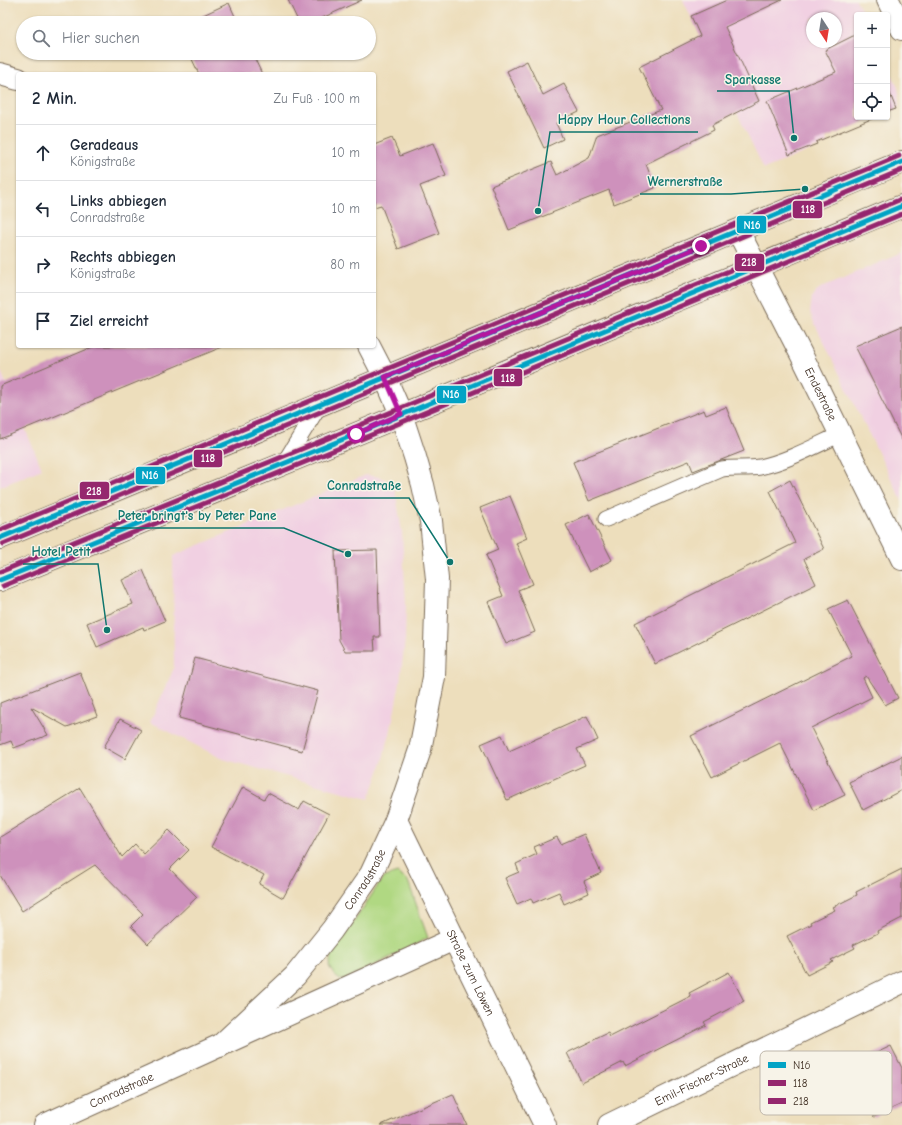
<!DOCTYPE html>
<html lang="de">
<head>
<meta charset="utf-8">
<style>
  :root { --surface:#fff; --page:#f2f2f3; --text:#1f2937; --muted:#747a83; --line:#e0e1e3 }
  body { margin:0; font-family:"Comic Neue",sans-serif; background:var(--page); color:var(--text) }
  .controls { position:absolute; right:12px; top:12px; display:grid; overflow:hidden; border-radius:4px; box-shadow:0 1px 3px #0004 }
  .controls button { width:36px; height:36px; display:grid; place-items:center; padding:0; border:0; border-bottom:1px solid var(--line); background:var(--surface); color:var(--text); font:20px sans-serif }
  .compass { position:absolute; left:806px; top:12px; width:36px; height:36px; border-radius:50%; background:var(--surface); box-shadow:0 1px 3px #0004; rotate:168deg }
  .stop { position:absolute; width:12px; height:12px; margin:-9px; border:3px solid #b5179e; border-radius:50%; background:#fff }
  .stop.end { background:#b5179e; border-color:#fff; box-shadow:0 1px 4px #0008 }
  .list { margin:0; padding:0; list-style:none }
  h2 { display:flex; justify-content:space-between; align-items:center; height:52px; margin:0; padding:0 16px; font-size:17px }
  h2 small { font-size:13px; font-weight:400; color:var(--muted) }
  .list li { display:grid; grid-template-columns:26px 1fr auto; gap:12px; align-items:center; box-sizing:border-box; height:56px; padding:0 16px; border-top:1px solid var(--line) }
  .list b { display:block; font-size:15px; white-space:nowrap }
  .list p { margin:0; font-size:13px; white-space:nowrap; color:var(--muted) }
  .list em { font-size:13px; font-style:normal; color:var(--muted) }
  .icon { flex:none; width:22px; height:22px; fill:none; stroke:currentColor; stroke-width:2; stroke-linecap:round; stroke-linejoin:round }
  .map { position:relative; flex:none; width:902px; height:1125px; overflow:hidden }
  .search { position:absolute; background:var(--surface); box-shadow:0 1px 3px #0004; left:16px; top:16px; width:360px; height:44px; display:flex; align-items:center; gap:10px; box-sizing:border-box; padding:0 14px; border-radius:22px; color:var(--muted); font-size:15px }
  .panel { position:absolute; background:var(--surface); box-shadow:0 1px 3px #0004; left:16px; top:72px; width:360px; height:276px; border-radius:4px }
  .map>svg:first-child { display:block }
</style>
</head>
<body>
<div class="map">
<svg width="902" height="1125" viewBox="0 0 902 1125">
  <rect width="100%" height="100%" fill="#f7f3e8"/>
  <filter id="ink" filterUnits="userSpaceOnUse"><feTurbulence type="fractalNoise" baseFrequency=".025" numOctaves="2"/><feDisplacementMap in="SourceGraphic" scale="8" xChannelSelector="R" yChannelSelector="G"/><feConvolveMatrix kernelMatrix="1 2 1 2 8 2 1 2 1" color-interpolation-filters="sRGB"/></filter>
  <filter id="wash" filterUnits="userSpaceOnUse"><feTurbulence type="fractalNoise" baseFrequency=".012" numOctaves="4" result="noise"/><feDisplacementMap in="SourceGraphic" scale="16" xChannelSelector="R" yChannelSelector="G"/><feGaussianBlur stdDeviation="0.9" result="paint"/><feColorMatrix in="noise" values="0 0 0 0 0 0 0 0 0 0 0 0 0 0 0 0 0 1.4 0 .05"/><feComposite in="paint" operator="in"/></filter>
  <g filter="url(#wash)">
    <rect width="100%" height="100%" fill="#eddebc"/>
    <!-- built -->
    <g fill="#f1d0e2" fill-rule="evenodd">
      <path d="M683,0H856L864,15H857V117L826,138L827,143L764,169ZM812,18H836V42H812Z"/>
      <path d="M887,64L898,88L900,100L898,108L887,112Z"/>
      <path d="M902,253V501L813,320L810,312L812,297L815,292L822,287Z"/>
      <path d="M0,369L42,469L0,487Z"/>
      <path d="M366,475L381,477L387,481L395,489L402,532L406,604L405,639L400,682L390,734L380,769L369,799L223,759L150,722L174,668L173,556Z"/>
    </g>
    <!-- green -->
    <path fill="#b0d882" stroke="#768150" d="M397,873L408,881L428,938L349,978L340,980L334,975L329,966L331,956L383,878Z"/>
    <g id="blocks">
      <!-- building -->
      <g fill="#ce91bc">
        <path d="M288,0H362L311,23H299Z"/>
        <path d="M727,0H782L725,27L759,101L712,125L714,130L646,164L655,188L614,204L609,190L509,230L491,186L551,162L557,175L589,158L597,135L661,110L639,67L700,36L691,16Z"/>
        <path d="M229,3L238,23H186Z"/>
        <path d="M857,34V117H876L816,142L817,144L789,155L767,101L836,72L825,50Z"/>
        <path d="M189,53H252L262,74H199Z"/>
        <path d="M527,61L543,95L564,84L579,112L556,123L563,139L544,148L507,71Z"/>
        <path d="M887,86L896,109L887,112Z"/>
        <path d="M392,138L400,156L433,143L446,176L420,186L439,233L398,249L381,205L374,207V145Z"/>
        <path d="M902,326V440L855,346Z"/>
        <path d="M95,346H222V347L0,439V386Z"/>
        <path d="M726,407L744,451L693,471L689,461L589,501L573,462L704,410L706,415Z"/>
        <path d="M790,480L824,549L804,559L816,584L655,664L635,623L795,543L770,491Z"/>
        <path d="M510,496L527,538L516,543L533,584L518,590L535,632L506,644L488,602L503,596L486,555L498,550L480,508Z"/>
        <path d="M589,514L612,560L589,572L566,525Z"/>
        <path d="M377,550L380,637H374L375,651H345L339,640L335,551Z"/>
        <path d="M143,570L165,621L144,630L143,627L97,647L87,623L133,604L122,580Z"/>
        <path d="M848,600L898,698L885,705L866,676L863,678L872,697L811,728L845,795L814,810L780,743L712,777L691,736L852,656L828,609Z"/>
        <path d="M195,658L318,691L302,751L179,718Z"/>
        <path d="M80,672L97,716L67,727L31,707L48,735L14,748L11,741L0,745V703Z"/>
        <path d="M587,716L598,740L577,749L585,765L507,800L481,744L502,735L509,751Z"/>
        <path d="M120,719L141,730L125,759L104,747Z"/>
        <path d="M902,756V790L863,810L849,782Z"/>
        <path d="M243,787L264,799L268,793L299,810L304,801L329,814L283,898L259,884L264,875L211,847Z"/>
        <path d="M80,788L122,857L135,844L144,854L169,830L189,850L170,869L197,897L148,944L131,926L143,914L95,865L22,911L0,875V837Z"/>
        <path d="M584,834L601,873L584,881L589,893L564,904L559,892L533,903L531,898L517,904L505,878L519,872L516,864L537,854L534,847L557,837L561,844Z"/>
        <path d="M902,869V918L877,931L878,933L853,945L855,948L831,960L833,962L807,975L787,936L811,924L810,922L835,910L833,907L857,895L856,892Z"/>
        <path d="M729,972L744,1001L704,1022L706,1025L625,1066L623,1062L582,1083L567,1053L608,1033L610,1037L691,996L689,993Z"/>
        <path d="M891,1046L902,1068V1104L874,1117L849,1066Z"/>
        <path d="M453,1094L467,1125H381Z"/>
      </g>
    </g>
  </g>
  <g filter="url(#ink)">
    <use href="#blocks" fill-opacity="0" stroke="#796955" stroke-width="1"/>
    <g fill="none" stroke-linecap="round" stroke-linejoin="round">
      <defs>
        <g id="service">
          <path d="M284,463L319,406"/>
          <path d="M606,519L722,469C735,467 747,469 760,467C788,461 815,446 841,434"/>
        </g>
        <g id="minor">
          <path d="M888,0L902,29"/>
          <path d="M0,74L18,79"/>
          <path id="s1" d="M738,231L801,354L902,559"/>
          <path id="s2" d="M396,820L545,1125"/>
          <path id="s3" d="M220,1046L295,976L332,930L371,874L396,820L420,750L434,677L437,579L431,521L423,485L415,457L401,414L385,377L369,346"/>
          <path id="s4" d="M45,1125L454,939"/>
          <path id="s5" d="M609,1125L902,982"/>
        </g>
        <g id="primary">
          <path d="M0,538L902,162"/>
          <path d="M0,580L356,434L902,206"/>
        </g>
      </defs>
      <!-- service casing -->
      <use href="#service" stroke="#796955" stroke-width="17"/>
      <!-- minor casing -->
      <use href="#minor" stroke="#796955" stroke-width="24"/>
      <!-- primary casing -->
      <use href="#primary" stroke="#796955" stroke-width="24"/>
      <!-- service -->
      <use href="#service" stroke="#fff" stroke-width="15"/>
      <!-- minor -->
      <use href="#minor" stroke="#fff" stroke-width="22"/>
      <!-- primary -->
      <use href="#primary" stroke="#fff" stroke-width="22"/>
      <defs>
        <g id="bus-1">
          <path d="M0,538L902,162"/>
          <path d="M0,580L356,434L902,206"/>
        </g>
        <g id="bus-2">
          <path d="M3,544L902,170"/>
          <path d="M3,586L359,440L902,214"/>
        </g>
        <g id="bus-3">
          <path d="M0,530L899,156"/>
          <path d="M0,572L353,428L899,200"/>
        </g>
      </defs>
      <!-- bus-1 casing -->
      <use href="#bus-1" stroke="#f7f3e8" stroke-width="8"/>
      <!-- bus-2 casing -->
      <use href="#bus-2" stroke="#f7f3e8" stroke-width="8"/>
      <!-- bus-3 casing -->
      <use href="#bus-3" stroke="#f7f3e8" stroke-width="8"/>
      <!-- bus-1 -->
      <use href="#bus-1" stroke="#03a3c5" stroke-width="5"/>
      <!-- bus-2 -->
      <use href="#bus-2" stroke="#95276e" stroke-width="5"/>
      <!-- bus-3 -->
      <use href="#bus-3" stroke="#95276e" stroke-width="5"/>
    </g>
  </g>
  <g fill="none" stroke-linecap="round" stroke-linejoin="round" filter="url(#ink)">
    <!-- route -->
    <path stroke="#b5179e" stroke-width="5" d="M356,434L401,414L385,377L701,246"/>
  </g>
  <g text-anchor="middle" stroke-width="3" stroke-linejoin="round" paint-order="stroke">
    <!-- street labels -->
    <g font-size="12" fill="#3b2a1e" stroke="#f7f3e8">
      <text dy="4" stroke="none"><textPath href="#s1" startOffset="183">Endestraße</textPath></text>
      <text dy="4" stroke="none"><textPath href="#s3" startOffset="222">Conradstraße</textPath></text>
      <text dy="4" stroke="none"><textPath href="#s2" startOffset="170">Straße zum Löwen</textPath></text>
      <text dy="4" stroke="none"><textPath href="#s5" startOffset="103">Emil-Fischer-Straße</textPath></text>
      <text dy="4" stroke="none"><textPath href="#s4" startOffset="84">Conradstraße</textPath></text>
    </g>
  </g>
  <!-- legend -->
  <rect x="760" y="1051" width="132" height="64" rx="6" fill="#f7f3e8" stroke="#bfb7ab" stroke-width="1"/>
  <rect x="768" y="1062" width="18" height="6" fill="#03a3c5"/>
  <rect x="768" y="1080" width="18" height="6" fill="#95276e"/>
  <rect x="768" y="1098" width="18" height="6" fill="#95276e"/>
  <g font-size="11" fill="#3b2a1e">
    <text x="793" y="1069">N16</text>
    <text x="793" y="1087">118</text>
    <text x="793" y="1105">218</text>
  </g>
  <!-- callouts -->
  <path fill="none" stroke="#0f766e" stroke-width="1.5" d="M794 138L789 91H717M538 211L550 132H698M805 189L731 194H640M450 562L409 498H319M348 554L284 528H110M107 630L98 564H23"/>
  <g fill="#0f766e" stroke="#f7f3e8" stroke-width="1.5">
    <circle cx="794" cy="138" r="4"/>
    <circle cx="538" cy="211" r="4"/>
    <circle cx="805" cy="189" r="4"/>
    <circle cx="450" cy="562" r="4"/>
    <circle cx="348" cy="554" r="4"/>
    <circle cx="107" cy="630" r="4"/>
  </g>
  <g font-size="13" text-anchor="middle" font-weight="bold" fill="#0f766e" stroke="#f7f3e8" stroke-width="3" stroke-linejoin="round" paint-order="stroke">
    <text x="753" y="84">Sparkasse</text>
    <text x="624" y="124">Happy Hour Collections</text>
    <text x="685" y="186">Wernerstraße</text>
    <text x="364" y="490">Conradstraße</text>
    <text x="197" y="520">Peter bringt's by Peter Pane</text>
    <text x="61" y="556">Hotel Petit</text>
  </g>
  <g stroke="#f7f3e8" stroke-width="1.5">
    <rect x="792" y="200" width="31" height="19" rx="4" fill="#95276e"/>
    <rect x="736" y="215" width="31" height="19" rx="4" fill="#03a3c5"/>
    <rect x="734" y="253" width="31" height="19" rx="4" fill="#95276e"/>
    <rect x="493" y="368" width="30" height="19" rx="4" fill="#95276e"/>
    <rect x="436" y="385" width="31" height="19" rx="4" fill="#03a3c5"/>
    <rect x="193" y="449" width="30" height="19" rx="4" fill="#95276e"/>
    <rect x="135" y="466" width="31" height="19" rx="4" fill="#03a3c5"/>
    <rect x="79" y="481" width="31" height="19" rx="4" fill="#95276e"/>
  </g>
  <g font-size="11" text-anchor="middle" font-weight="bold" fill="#fff">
    <text x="808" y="213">118</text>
    <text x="752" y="229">N16</text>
    <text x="749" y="266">218</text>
    <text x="508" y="382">118</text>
    <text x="451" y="398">N16</text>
    <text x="208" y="462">118</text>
    <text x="150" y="479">N16</text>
    <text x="94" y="495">218</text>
  </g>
</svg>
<div class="controls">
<button>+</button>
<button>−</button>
<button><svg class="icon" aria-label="locate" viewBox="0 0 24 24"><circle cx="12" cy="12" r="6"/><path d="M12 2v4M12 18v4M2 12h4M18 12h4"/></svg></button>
</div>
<svg class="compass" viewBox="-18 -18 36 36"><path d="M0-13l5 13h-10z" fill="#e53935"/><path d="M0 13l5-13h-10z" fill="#747a83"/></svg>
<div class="stop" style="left:356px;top:434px"></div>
<div class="stop end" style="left:701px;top:246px"></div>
<div class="search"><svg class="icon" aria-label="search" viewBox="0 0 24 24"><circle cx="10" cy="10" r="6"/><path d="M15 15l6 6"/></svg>Hier suchen</div>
<section class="panel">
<h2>2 Min.<small>Zu Fuß · 100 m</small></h2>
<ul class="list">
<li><svg class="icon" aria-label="ahead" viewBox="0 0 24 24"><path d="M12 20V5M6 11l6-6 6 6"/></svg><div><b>Geradeaus</b><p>Königstraße</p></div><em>10 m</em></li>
<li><svg class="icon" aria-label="left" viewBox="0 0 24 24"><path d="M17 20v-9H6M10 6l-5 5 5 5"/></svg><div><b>Links abbiegen</b><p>Conradstraße</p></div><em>10 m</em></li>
<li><svg class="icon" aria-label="right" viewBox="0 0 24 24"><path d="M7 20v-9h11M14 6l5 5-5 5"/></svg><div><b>Rechts abbiegen</b><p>Königstraße</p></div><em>80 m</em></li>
<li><svg class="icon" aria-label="arrive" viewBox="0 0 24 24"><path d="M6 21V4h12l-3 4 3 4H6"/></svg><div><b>Ziel erreicht</b></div></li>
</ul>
</section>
</div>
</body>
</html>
